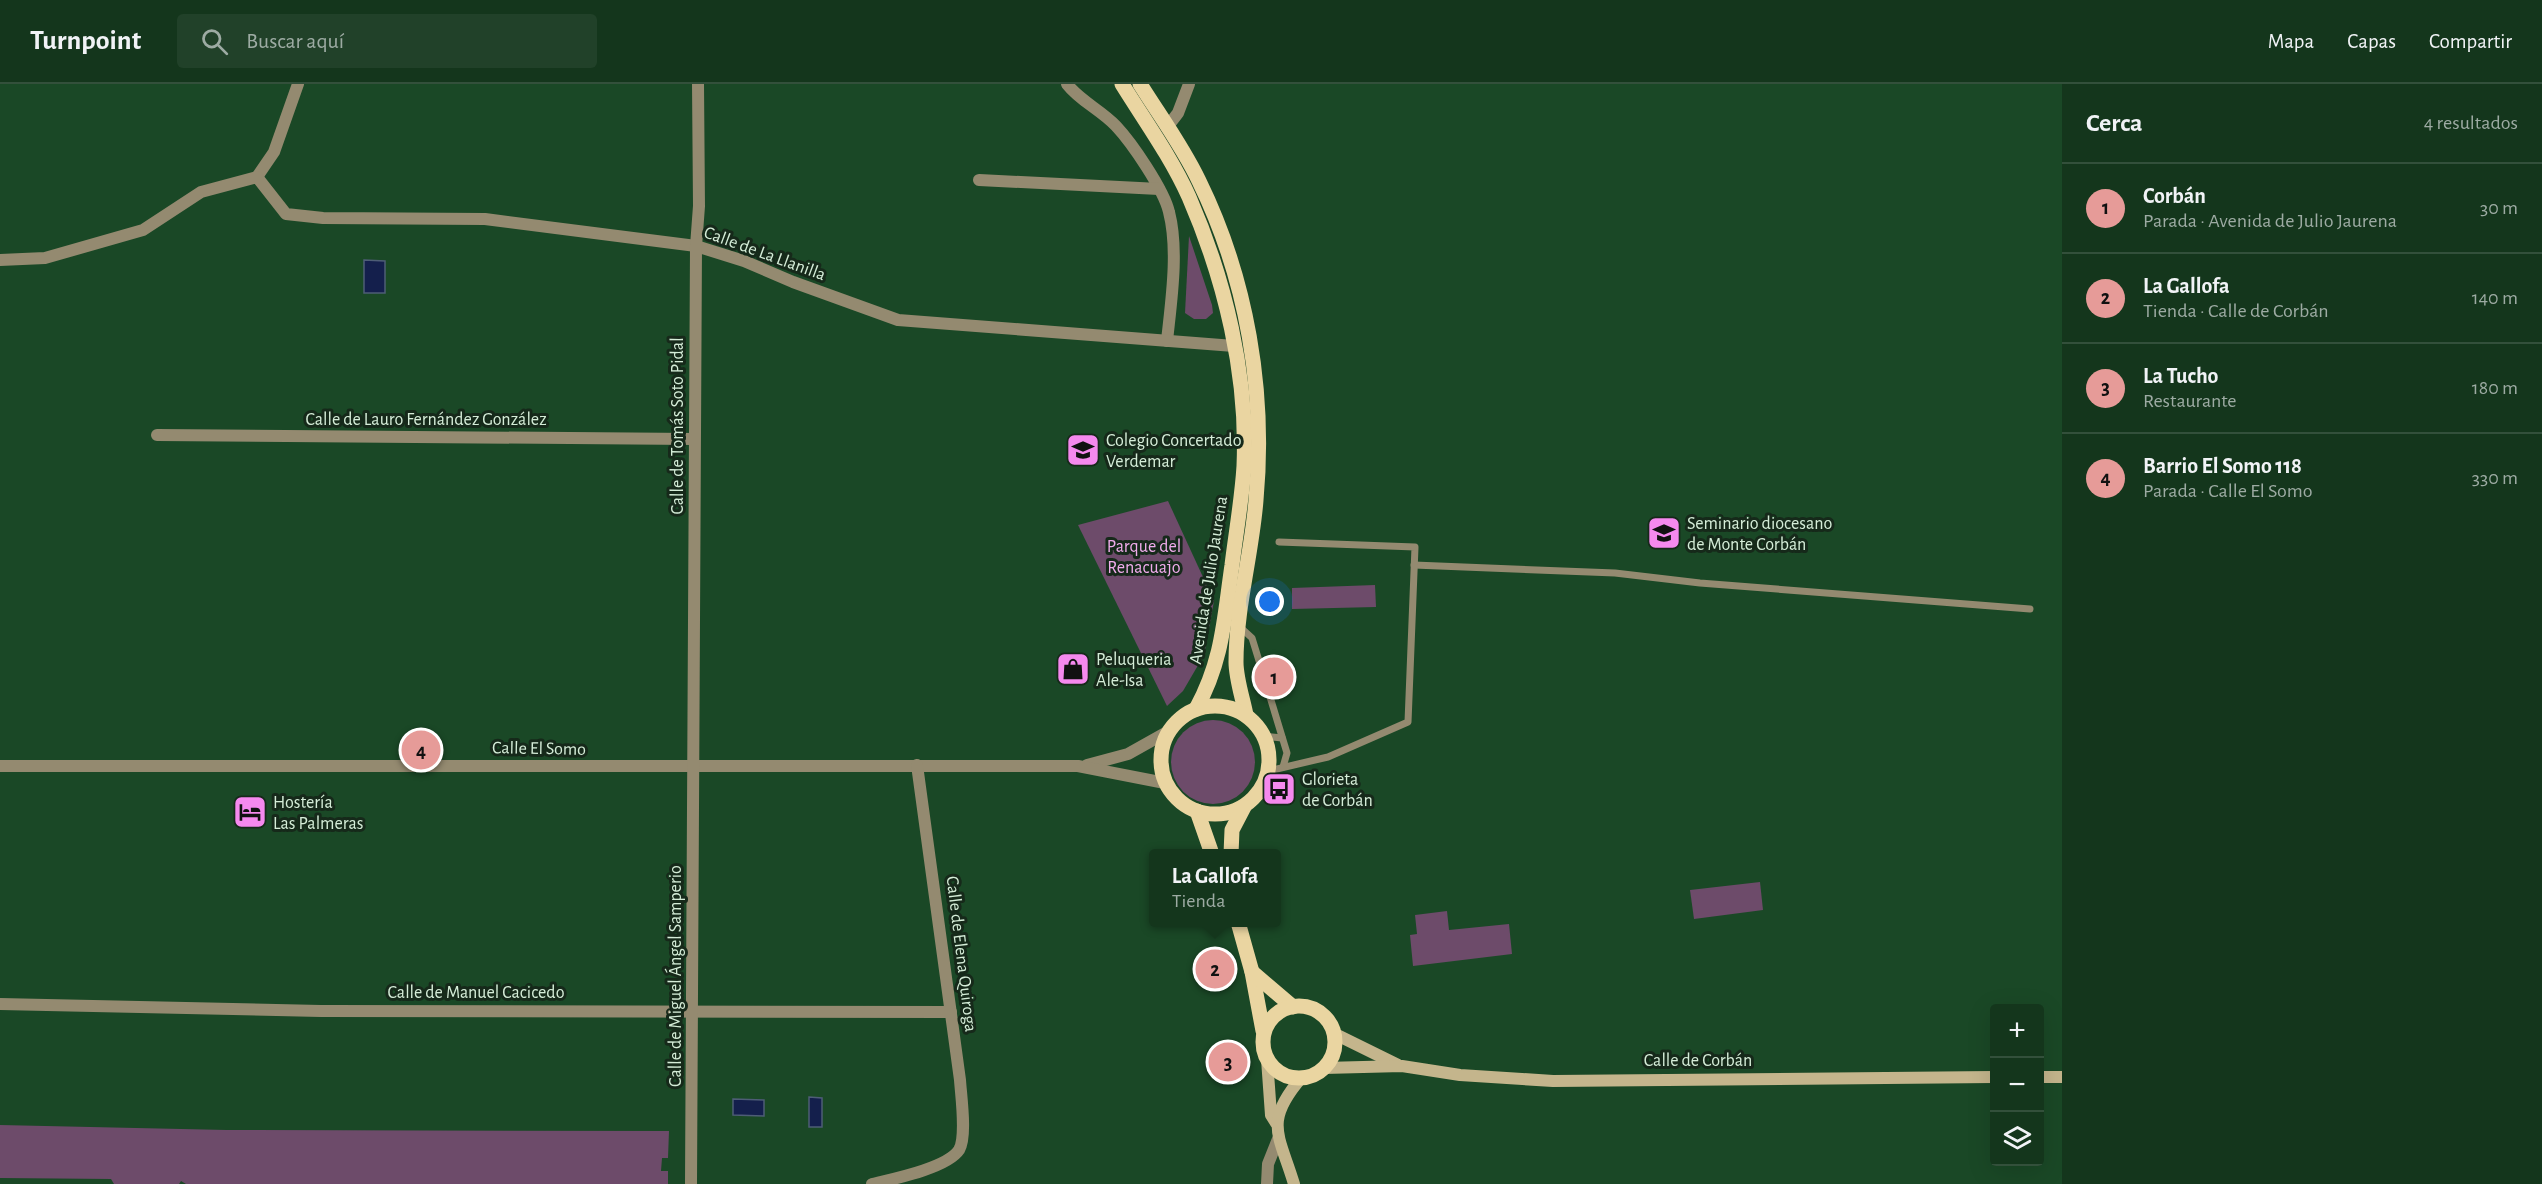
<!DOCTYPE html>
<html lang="es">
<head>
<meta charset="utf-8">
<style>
  :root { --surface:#14361c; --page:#214129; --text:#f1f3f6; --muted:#9daba3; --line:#33503b; --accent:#e69b98 }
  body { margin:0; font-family:"Alegreya Sans",sans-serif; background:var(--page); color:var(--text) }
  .controls { position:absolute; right:18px; bottom:18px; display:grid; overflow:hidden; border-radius:6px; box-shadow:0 6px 24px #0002 }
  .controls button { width:54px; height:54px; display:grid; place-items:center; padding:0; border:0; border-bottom:2px solid var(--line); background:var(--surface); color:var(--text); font:30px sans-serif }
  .you { position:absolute; left:1270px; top:518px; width:21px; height:21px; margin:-15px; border:4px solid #fff; border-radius:50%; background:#1a73e8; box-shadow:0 0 0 9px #1a73e833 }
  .badge { display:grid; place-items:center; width:39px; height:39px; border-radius:50%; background:var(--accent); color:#111; font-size:20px; font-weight:700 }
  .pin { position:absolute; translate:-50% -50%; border:3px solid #fff; box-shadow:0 2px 6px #0006 }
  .popup { position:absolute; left:1149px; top:765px; width:132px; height:78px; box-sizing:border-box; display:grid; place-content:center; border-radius:6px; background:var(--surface); filter:drop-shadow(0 2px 4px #0005); font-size:20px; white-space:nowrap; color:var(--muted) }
  .popup b { font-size:22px; color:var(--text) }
  .popup::after { content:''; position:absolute; left:50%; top:100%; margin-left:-12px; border:12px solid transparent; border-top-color:var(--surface) }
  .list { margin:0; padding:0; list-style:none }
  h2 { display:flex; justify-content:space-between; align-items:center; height:78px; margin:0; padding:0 24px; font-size:26px }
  h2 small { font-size:20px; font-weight:400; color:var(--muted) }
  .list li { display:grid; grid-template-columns:39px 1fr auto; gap:18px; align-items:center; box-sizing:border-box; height:90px; padding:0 24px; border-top:2px solid var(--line) }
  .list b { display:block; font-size:22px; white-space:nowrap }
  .list p { margin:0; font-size:20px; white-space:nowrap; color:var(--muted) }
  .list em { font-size:20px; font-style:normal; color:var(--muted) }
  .icon { flex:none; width:33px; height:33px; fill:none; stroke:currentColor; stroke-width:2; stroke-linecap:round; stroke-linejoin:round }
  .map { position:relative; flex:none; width:2062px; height:1100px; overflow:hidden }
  header { display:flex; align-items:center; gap:36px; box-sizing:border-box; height:84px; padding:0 30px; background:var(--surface); border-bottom:2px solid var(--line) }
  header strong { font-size:28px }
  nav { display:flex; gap:33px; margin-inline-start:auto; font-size:21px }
  .search { width:420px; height:54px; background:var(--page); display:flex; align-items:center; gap:15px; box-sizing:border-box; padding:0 21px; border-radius:6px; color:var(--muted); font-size:22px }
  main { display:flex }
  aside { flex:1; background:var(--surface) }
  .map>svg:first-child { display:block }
</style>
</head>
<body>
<header>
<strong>Turnpoint</strong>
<div class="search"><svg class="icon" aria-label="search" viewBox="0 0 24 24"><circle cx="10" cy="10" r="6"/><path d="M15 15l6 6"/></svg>Buscar aquí</div>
<nav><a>Mapa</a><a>Capas</a><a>Compartir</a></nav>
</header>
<main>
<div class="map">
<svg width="2062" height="1100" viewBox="0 0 2062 1100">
  <rect width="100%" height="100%" fill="#1a4826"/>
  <!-- green -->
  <g fill="#6d4b6a">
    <path d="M1189,152L1212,221L1213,229L1206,235H1194L1185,229Z"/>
    <path d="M1168,417L1214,517L1204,571L1183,607L1167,622L1078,441Z"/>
    <path d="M1375,501L1376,523L1292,525V504Z"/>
    <circle cx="1213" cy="678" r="42"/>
    <path d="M1760,798L1763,826L1694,835L1690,806Z"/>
    <path d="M1447,827L1449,846L1509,840L1512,870L1413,882L1410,851L1417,850L1415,831Z"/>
    <path d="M0,1041L227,1046L669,1047L668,1074H662L661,1087H668V1100H186L181,1097L179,1100H114L111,1095L0,1094Z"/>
  </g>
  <!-- water -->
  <g fill="#141f4c" stroke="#4e5d76" stroke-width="1.5">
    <path d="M364,176L385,177V209H364Z"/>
    <path d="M809,1013L822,1014V1043H809Z"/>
    <path d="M733,1015L764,1016V1032L733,1031Z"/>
  </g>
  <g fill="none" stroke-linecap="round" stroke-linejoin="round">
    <!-- service -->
    <g stroke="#948a70" stroke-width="7">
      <path d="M1414,481L1615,489L1700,499L2030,525"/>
      <path d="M1240,543L1252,554L1264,593L1287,669L1283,683"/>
      <path d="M1264,652L1282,654"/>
      <path d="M1268,687L1328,673L1408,638L1415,463L1279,458"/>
    </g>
    <!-- minor -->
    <g stroke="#948a70" stroke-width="12">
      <path d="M1067,0C1080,17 1101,26 1116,42C1132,59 1164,106 1169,128C1179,167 1171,218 1167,257"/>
      <path d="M1168,42L1178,29L1189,0"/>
      <path d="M257,93L274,68L298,0"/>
      <path d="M979,96L1159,105"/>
      <path d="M0,176L45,174L143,146L201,108L257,93L286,130L323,134L485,135L696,162L744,177L793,198L898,236L1234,262"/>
      <path d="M157,351L694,355"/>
      <path d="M1087,681L1128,670L1169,647"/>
      <path d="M0,682H1078L1165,699"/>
      <path d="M0,920L321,927L951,928"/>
      <path d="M691,1100L696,162L699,122L698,0"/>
      <path d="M872,1100C893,1095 947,1084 959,1066C967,1053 961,1012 960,996L917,681"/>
      <path d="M1267,1100L1268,1080L1278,1055"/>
    </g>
    <!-- secondary -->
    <g stroke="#c4b58c" stroke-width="12">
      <path d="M1333,949L1398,981"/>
      <path d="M1267,975L1271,1031L1276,1039"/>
      <path d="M1324,984L1402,982L1460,991L1553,997L1994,993"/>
      <path d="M2040,993H2062"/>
      <path d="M1294,1100C1279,1050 1263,1038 1302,993"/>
    </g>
    <!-- primary -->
    <g stroke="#ead5a1" stroke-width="15">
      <path d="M1122,0C1145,37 1171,73 1189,113C1225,196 1248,291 1244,382C1242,415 1236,448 1232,481C1224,535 1223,576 1196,625"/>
      <path d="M1140,0C1160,32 1183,63 1199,97C1247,195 1266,307 1256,416C1252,469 1236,524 1236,578C1236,595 1243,615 1246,631"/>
      <circle cx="1215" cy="676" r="54"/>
      <path d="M1197,727L1212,770"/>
      <path d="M1231,770L1232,746L1244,723"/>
      <path d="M1238,838L1252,888L1263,947"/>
      <path d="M1252,888L1293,923"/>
      <circle cx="1299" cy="958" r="36"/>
    </g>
  </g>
  <!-- icons -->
  <defs>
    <symbol id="school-square" viewBox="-11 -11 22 22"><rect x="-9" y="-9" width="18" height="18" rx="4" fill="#f589ee" stroke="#16291a"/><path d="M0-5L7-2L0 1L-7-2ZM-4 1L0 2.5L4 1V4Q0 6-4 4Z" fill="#111"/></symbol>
    <symbol id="university-square" viewBox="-11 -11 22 22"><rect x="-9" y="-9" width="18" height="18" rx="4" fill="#f589ee" stroke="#16291a"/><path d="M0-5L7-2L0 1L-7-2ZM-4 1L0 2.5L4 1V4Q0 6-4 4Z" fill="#111"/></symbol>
    <symbol id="shop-square" viewBox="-11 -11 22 22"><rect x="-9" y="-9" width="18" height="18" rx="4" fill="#f589ee" stroke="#16291a"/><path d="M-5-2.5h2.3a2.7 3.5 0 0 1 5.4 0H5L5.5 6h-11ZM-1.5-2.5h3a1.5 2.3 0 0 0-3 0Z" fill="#111"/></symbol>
    <symbol id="bus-square" viewBox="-11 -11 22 22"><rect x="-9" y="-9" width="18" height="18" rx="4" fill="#f589ee" stroke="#16291a"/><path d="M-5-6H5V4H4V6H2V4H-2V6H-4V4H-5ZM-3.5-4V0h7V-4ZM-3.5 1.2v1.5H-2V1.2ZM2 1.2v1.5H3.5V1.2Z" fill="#111"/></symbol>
    <symbol id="hotel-square" viewBox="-11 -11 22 22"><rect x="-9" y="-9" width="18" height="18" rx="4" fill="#f589ee" stroke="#16291a"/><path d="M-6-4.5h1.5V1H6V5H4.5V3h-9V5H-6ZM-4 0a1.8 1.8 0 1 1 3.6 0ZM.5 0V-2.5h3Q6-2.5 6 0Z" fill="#111"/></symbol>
  </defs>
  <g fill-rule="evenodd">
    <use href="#school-square" x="1064" y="347" width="38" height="38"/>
    <use href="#university-square" x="1645" y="430" width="38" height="38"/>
    <use href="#shop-square" x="1054" y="566" width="38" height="38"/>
    <use href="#bus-square" x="1260" y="686" width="38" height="38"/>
    <use href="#hotel-square" x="231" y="709" width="38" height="38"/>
  </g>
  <g text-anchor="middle" stroke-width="6" stroke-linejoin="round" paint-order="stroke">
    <!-- street labels -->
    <g font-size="18" fill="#d5edd8" stroke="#16291a">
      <text transform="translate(765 169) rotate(20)" y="6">Calle de La Llanilla</text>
      <text x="426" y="341">Calle de Lauro Fernández González</text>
      <text transform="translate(677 342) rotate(-90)" y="6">Calle de Tomás Soto Pidal</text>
      <text transform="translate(1208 496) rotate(-81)" y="6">Avenida de Julio Jaurena</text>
      <text transform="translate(539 664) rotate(1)" y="6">Calle El Somo</text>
      <text transform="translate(962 870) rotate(83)" y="6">Calle de Elena Quiroga</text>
      <text transform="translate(675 892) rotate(-90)" y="6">Calle de Miguel Ángel Samperio</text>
      <text x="476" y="914">Calle de Manuel Cacicedo</text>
      <text x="1698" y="982">Calle de Corbán</text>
    </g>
    <!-- poi labels -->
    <g font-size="18" fill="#d5edd8" stroke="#16291a" text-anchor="start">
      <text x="1106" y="362">Colegio Concertado<tspan x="1106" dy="21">Verdemar</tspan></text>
      <text x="1687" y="445">Seminario diocesano<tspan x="1687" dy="21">de Monte Corbán</tspan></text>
      <text x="1096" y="581">Peluqueria<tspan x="1096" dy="21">Ale-Isa</tspan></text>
      <text x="1302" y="701">Glorieta<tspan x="1302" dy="21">de Corbán</tspan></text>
      <text x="273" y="724">Hostería<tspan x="273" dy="21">Las Palmeras</tspan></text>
    </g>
    <!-- park labels -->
    <g font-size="18" fill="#f1acec" stroke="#16291a">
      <text x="1144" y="468">Parque del<tspan x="1144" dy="21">Renacuajo</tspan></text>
    </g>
  </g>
</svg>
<div class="controls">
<button>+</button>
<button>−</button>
<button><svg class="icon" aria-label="layers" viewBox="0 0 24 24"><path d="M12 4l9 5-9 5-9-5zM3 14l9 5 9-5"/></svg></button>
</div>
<div class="you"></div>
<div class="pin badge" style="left:1274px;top:593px">1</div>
<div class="pin badge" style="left:1215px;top:885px">2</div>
<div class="popup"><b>La Gallofa</b>Tienda</div>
<div class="pin badge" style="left:1228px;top:978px">3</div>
<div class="pin badge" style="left:421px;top:666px">4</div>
</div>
<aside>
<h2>Cerca<small>4 resultados</small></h2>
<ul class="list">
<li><span class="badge">1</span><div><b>Corbán</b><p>Parada · Avenida de Julio Jaurena</p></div><em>30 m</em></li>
<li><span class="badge">2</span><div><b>La Gallofa</b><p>Tienda · Calle de Corbán</p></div><em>140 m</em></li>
<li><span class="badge">3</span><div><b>La Tucho</b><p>Restaurante</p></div><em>180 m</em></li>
<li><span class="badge">4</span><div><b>Barrio El Somo 118</b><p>Parada · Calle El Somo</p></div><em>330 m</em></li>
</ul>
</aside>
</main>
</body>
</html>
